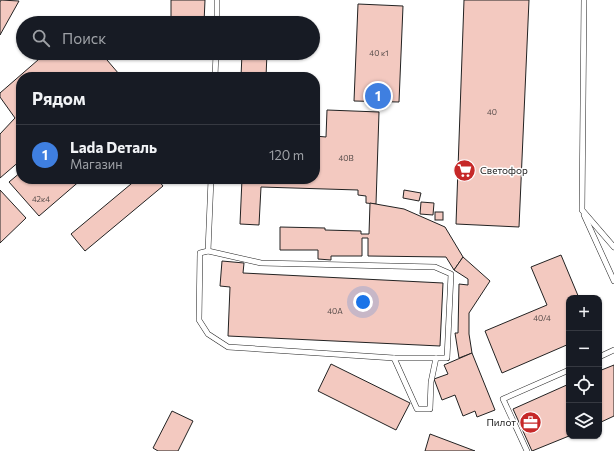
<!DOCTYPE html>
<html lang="ru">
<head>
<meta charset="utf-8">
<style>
  :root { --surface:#171b24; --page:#20242c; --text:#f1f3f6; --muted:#9ea1a6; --line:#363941; --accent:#2563eb }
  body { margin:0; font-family:Commissioner,sans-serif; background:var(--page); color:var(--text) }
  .controls { position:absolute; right:12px; bottom:12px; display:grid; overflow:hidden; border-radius:8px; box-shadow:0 1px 3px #0004 }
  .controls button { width:36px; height:36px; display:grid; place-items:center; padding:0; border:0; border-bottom:1px solid var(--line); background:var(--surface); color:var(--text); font:20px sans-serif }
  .you { position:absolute; left:363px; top:302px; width:14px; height:14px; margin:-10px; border:3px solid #fff; border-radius:50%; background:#1a73e8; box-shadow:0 0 0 6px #1a73e833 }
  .badge { display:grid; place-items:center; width:26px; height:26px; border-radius:50%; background:var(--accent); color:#fff; font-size:13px; font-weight:700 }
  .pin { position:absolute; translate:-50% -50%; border:2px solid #fff; box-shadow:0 1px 4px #0006 }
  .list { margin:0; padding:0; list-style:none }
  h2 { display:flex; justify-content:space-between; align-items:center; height:52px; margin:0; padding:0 16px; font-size:17px }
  h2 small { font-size:13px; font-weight:400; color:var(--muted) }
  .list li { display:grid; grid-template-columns:26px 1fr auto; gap:12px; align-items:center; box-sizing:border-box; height:60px; padding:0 16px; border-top:1px solid var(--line) }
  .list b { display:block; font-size:15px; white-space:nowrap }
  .list p { margin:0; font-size:13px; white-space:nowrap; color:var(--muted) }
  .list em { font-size:13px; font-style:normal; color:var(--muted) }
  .icon { flex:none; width:22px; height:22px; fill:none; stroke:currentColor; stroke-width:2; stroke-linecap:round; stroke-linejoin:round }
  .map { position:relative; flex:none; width:614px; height:451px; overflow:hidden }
  .search { position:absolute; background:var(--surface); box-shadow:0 1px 3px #0004; left:16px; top:16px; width:304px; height:44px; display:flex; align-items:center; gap:10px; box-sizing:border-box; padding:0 14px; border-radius:22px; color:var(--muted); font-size:15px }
  .panel { position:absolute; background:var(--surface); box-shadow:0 1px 3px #0004; left:16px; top:72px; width:304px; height:112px; border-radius:16px }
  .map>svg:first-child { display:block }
</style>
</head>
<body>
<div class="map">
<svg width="614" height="451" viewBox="0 0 614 451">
  <rect width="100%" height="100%" fill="#fff"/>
  <!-- building -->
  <g fill="#f3c9c0" stroke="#222">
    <path d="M1,0L19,1L0,35V2Z"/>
    <path d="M171,0H205L204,23H171Z"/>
    <path d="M464,0H529L519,227L456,224Z"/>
    <path d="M358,4L403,6L399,102L354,101Z"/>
    <path d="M46,53H101L119,74L116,77H21V160L0,178V134L15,118L0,97V93Z"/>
    <path d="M242,53H267L266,77H241Z"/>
    <path d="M327,110L379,112L376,204L366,203V196L358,195V190L261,187L259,225L240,224L242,179H315V136L326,137Z"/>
    <path d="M21,172V179H82L39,216L9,182Z"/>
    <path d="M137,179H157L163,186L85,251L71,234Z"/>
    <path d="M0,190L26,218L0,243Z"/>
    <path d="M404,190L421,193L419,201L403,198Z"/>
    <path d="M421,202L434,203L433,215L420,214Z"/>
    <path d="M370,203L404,209L445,227L463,257L454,270L446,257L368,256V238H362V256H331V260L318,259V250H280V227L325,228V230L361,231V234H369Z"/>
    <rect x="435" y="212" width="8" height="8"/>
    <path d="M561,255L579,298H569V344L502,373L485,331L547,305L531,267Z"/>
    <path d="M463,257L490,281L469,313V334L472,353L459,358L455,333H458L459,284L468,285V279L454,270Z"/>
    <path d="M222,261L244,263L243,273L443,283L440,346L228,336L230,287L220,286Z"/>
    <path d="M472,353L495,410L477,417L475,411L463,416L455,395L442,400L434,379L448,374L444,365Z"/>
    <path d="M331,364L410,403L396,430L318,391Z"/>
    <path d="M614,365V416L599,423V371Z"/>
    <path d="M569,384V436L532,451L513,409Z"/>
    <path d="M172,411L193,421L178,451H158L153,448Z"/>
    <path d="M430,434L475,451H425Z"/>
  </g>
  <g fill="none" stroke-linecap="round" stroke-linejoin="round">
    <defs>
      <g id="service">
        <path d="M584,0L582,210L614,247"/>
        <path d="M217,23V0"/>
        <path d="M215,77L216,53"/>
        <path d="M584,215L614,281"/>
        <path d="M208,251L261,263L435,267L451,274L447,358H394L228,347L208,334L199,320L200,253Z"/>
        <path d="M208,251L211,179"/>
        <path d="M599,357L614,350"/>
        <path d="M394,358L417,409H430L431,382L436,358"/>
        <path d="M527,451L503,399L569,370"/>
      </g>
    </defs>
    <!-- service casing -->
    <use href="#service" stroke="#222" stroke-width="6"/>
    <!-- service -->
    <use href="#service" stroke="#fff" stroke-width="5"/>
  </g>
  <!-- icons -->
  <defs>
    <symbol id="supermarket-disc" viewBox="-11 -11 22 22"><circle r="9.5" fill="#c62828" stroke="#fff"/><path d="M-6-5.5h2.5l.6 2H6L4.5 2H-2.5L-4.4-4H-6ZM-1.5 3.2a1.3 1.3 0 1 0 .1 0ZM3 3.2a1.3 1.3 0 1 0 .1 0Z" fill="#fff"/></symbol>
    <symbol id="office-disc" viewBox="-11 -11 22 22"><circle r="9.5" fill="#c62828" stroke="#fff"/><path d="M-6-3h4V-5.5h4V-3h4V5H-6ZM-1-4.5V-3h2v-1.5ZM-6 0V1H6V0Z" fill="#fff"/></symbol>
  </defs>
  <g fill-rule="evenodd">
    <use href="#supermarket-disc" x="452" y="158" width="25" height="25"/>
    <use href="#office-disc" x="518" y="410" width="25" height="25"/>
  </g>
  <g text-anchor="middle" stroke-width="3" stroke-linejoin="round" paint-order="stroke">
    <!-- number labels -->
    <g font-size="8" fill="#564c4a">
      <text x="379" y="56">40 к1</text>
      <text x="492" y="115">40</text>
      <text x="346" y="161">40В</text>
      <text x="41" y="202">42к4</text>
      <text x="335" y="314">40А</text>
      <text x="542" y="321">40/4</text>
    </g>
    <!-- poi labels -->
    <g font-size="10" fill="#222" stroke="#fff" text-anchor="start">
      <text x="480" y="174">Светофор</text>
      <text x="516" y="426" text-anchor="end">Пилот</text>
    </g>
  </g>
</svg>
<div class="controls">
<button>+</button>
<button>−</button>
<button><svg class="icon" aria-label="locate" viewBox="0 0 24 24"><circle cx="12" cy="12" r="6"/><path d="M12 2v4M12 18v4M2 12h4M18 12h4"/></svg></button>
<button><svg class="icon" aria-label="layers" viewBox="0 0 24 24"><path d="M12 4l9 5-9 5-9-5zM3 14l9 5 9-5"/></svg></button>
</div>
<div class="you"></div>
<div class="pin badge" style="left:378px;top:96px;background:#3f7fe0">1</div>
<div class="search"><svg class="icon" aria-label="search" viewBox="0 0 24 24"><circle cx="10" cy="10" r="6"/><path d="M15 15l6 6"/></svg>Поиск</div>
<section class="panel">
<h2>Рядом<small></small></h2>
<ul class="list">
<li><span class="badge" style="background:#3f7fe0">1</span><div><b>Lada Dеталь</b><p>Магазин</p></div><em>120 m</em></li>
</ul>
</section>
</div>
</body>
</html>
